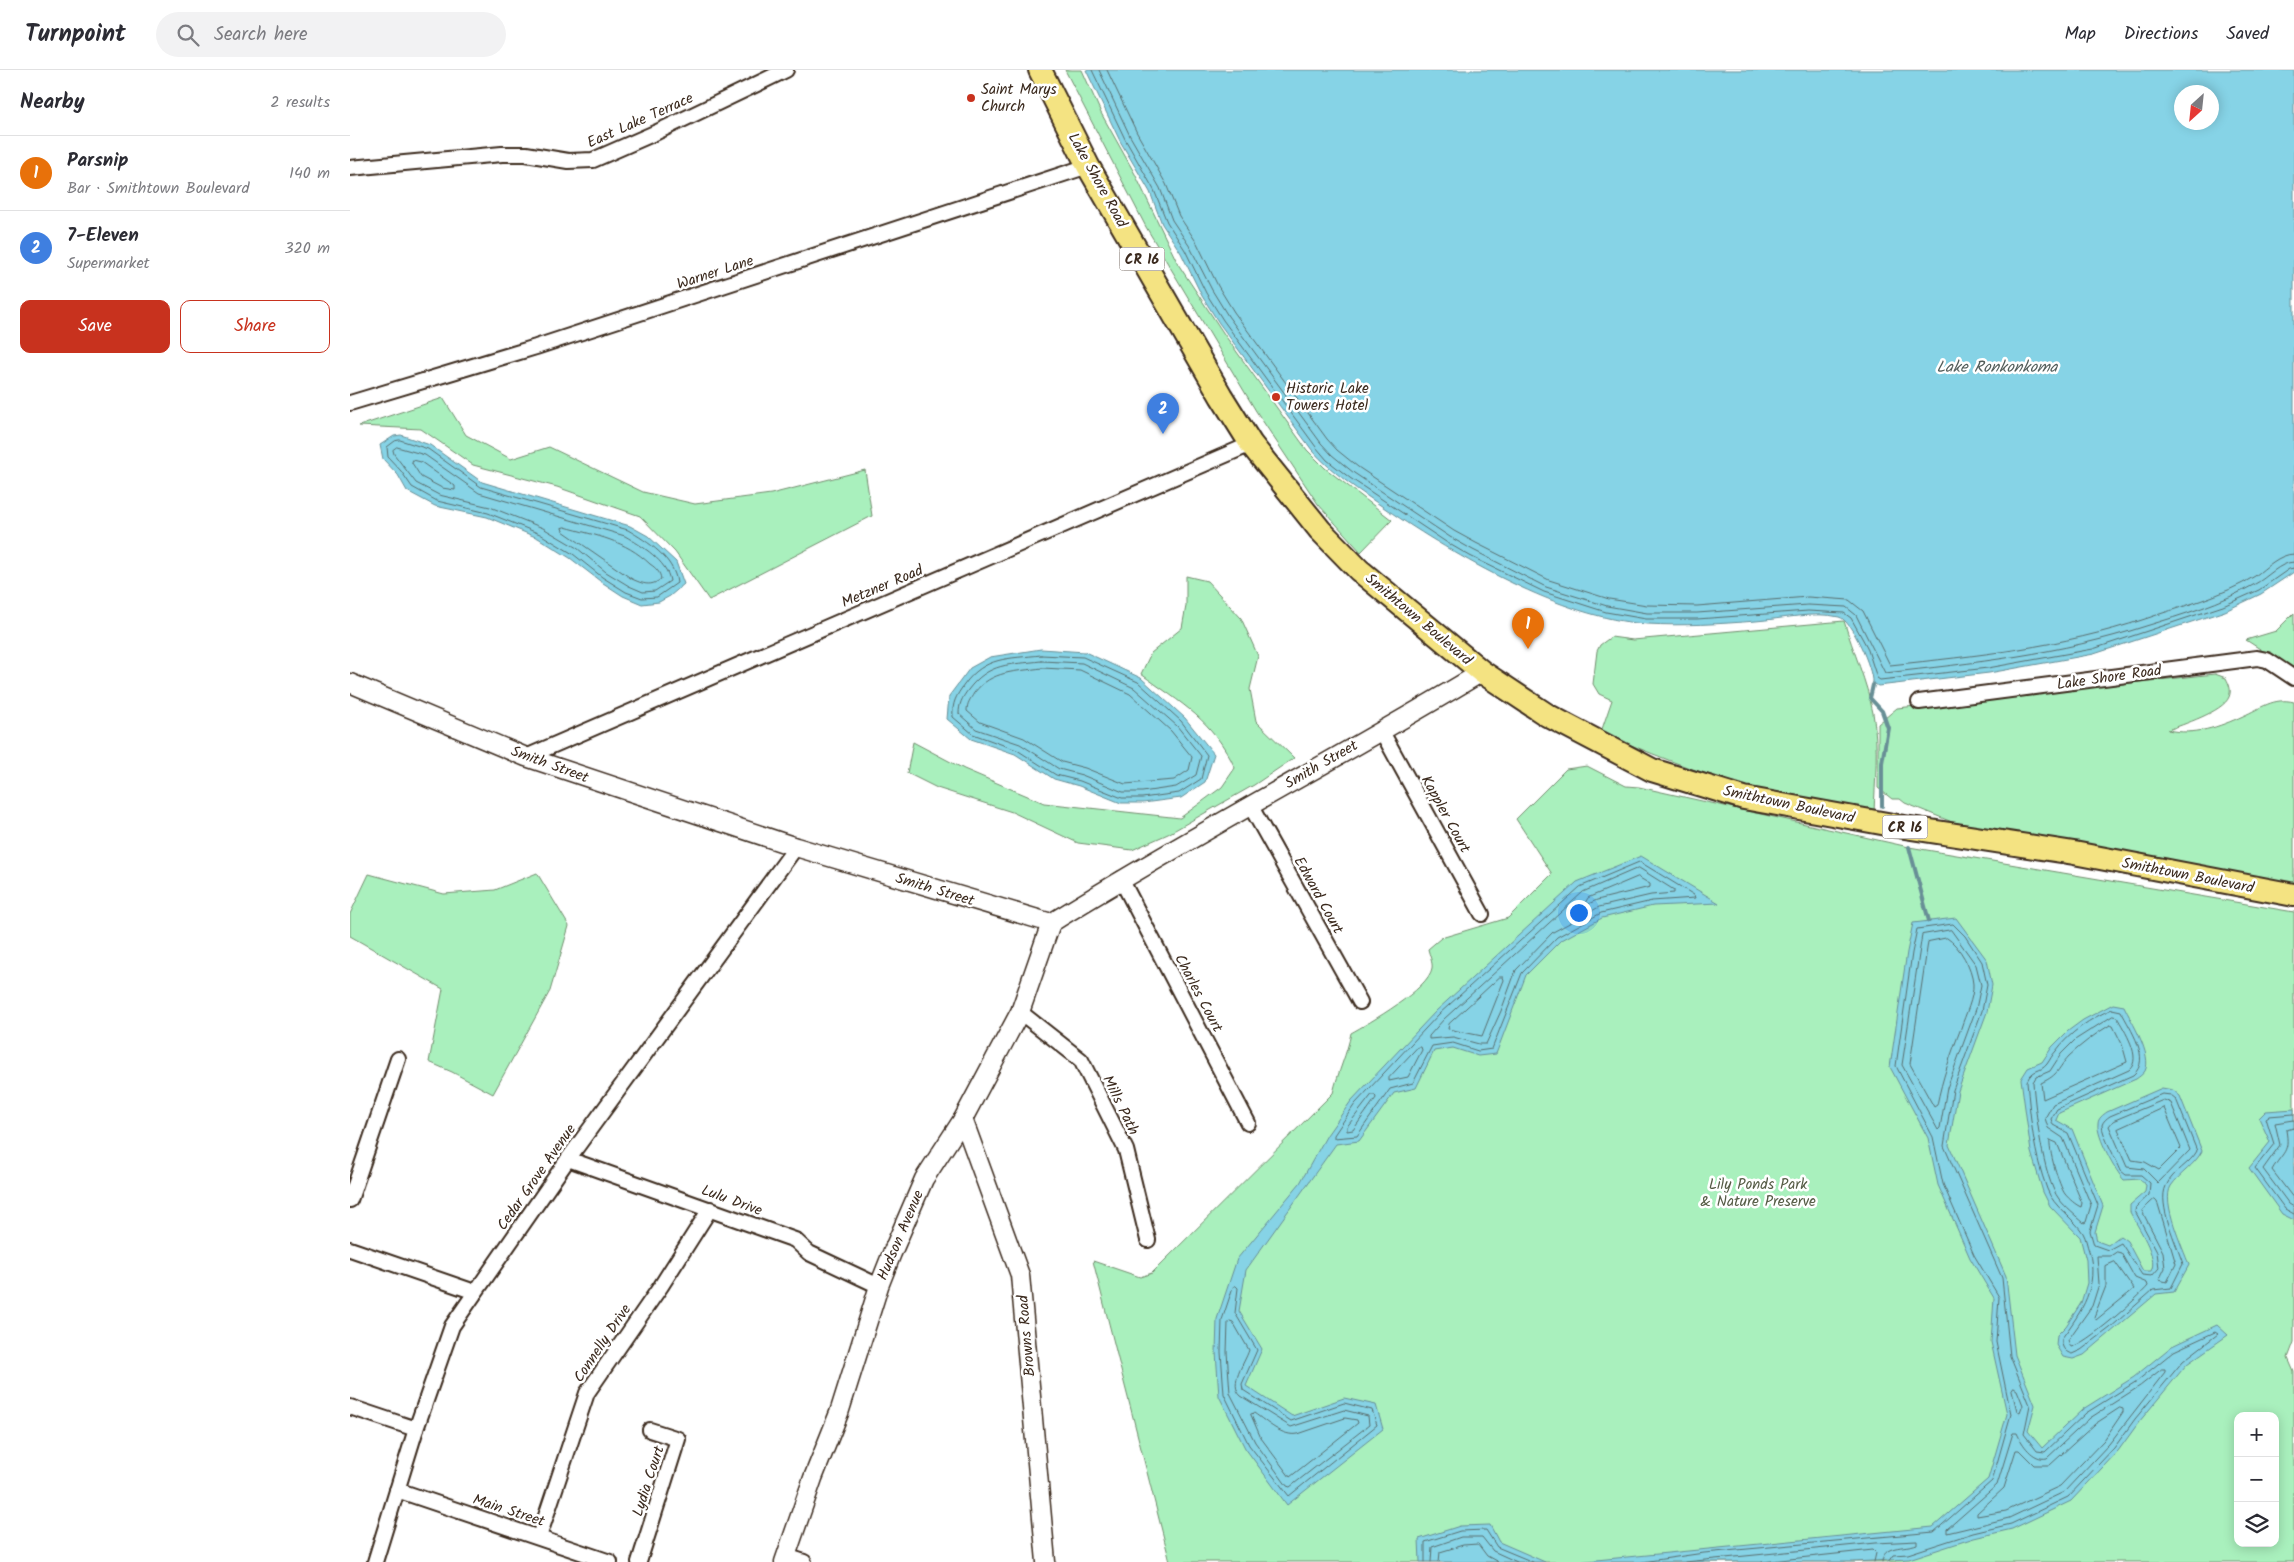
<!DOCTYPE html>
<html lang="en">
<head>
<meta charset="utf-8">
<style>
  :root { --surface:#fff; --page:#f2f2f3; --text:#2b2b33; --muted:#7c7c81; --line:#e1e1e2; --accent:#c8321e }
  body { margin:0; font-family:Kalam,sans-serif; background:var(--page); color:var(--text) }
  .controls { position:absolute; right:15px; bottom:15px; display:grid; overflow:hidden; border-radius:10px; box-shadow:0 2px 12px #0003 }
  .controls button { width:45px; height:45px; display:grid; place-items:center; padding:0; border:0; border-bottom:1px solid var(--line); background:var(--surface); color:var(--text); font:25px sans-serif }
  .compass { position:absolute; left:1824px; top:15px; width:45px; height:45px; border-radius:50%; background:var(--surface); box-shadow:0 2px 12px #0003; rotate:207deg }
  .you { position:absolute; left:1228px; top:842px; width:18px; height:18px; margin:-12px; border:4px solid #fff; border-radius:50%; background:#1a73e8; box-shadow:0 0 0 8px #1a73e833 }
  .badge { display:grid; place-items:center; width:32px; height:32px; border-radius:50%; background:var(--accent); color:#fff; font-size:16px; font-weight:700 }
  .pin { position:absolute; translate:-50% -41px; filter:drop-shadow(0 1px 2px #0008) }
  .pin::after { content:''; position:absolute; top:26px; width:18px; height:15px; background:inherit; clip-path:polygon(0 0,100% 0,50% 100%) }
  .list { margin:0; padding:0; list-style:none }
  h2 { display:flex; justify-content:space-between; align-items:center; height:65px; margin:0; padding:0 20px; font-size:21px }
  h2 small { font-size:16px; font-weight:400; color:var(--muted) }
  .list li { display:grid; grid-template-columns:32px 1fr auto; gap:15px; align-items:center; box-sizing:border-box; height:75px; padding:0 20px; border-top:1px solid var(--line) }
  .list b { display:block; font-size:19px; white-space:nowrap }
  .list p { margin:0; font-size:16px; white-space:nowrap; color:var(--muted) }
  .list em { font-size:16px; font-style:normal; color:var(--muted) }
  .actions { display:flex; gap:10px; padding:15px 20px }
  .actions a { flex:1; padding:11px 0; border:1px solid var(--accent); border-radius:10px; text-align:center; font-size:18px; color:var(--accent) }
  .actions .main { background:var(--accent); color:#fff }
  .icon { flex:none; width:28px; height:28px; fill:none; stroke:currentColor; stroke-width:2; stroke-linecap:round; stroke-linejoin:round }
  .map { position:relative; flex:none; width:1944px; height:1492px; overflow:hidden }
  header { display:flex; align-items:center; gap:30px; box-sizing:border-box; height:70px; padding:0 25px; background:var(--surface); border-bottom:1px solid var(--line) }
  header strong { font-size:24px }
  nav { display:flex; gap:28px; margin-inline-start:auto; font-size:18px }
  .search { width:350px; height:45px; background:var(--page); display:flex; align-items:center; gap:12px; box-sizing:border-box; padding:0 18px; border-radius:28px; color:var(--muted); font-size:19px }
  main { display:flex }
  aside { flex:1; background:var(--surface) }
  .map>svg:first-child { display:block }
</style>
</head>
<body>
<header>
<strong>Turnpoint</strong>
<div class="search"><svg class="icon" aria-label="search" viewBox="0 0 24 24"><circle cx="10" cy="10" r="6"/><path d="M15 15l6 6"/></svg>Search here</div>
<nav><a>Map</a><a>Directions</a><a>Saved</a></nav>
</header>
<main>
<aside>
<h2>Nearby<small>2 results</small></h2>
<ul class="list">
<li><span class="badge" style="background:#e8710a">1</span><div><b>Parsnip</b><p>Bar · Smithtown Boulevard</p></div><em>140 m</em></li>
<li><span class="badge" style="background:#3f7fe0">2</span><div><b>7-Eleven</b><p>Supermarket</p></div><em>320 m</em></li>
</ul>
<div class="actions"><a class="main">Save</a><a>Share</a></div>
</aside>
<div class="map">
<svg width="1944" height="1492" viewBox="0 0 1944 1492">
  <rect width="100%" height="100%" fill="#fff"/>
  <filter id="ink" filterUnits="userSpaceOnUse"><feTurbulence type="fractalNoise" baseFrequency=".02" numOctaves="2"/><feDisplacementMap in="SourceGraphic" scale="10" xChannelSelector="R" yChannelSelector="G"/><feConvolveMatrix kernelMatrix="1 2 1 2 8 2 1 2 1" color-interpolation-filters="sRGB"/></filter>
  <g filter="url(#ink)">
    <!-- green -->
    <g fill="#a9f0bd" stroke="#728d6e" fill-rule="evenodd">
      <path d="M715,0H732L751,43L785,104L828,194L874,264L957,380L975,398L1042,450L1011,482L968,434L906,341L796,157Z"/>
      <path d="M93,328L116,365L161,389L199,377L293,422L345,434L421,424L515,400L522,446L359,530L325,482L290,446L207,417L123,395L71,359L9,356Z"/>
      <path d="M836,506L857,511L891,548L908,586L900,619L906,651L944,688L904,715L818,764L782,780L728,773L662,742L587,718L557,703L563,672L614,699L694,733L830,748L872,717L885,698C863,650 832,634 791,604L801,583L832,558L836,536Z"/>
      <path d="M1944,543V601L1896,570L1926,561Z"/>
      <path d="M1494,551C1503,581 1517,612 1523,643C1529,677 1525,710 1524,743C1480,735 1434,728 1390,715C1342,700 1296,682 1251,662L1262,630L1249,624L1243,614L1247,581L1250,575L1261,567L1283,570Z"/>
      <path d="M1865,604L1876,608C1879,614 1882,620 1879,627C1873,642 1831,655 1818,660C1844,666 1869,657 1893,646C1911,638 1924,627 1944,632V813L1602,752L1555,733L1550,729H1542L1528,718V654L1547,638Z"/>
      <path d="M1237,696L1276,716L1289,717L1559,777L1944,842V1272L1938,1288L1944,1302V1492H820L743,1191L790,1207L802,1203L983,1023C988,1002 997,984 1001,963C1019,953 1079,919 1082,898C1083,893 1079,884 1078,879L1091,868L1158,848L1202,804L1166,749L1216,699ZM1888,1346H1925V1473H1888Z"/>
      <path d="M187,803L219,856L200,921L143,1024L102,1002L79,992L93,919L0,866V844L19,804L94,824L145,820Z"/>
    </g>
    <!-- water -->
    <g fill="#86d3e6" stroke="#688f96" fill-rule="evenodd">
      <path d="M736,0H1944V502L1911,524L1875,541L1744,584L1639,603L1528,616L1522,612C1523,600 1502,550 1489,547C1465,541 1431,549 1406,551C1370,554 1333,556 1297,554C1210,548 1107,487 1036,439C1010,421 983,404 962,380L869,253L852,226L831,183L812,154L800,122L770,71ZM1832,22H1862V52H1832Z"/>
      <path d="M51,365L80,375L132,412L280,456L298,466L326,492L334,514L320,526L309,532L292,534L273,526L250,511L220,488L188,468L137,447L85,436L57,421L48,405L33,389L30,375L44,366Z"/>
      <path d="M691,579L735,582L791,608L835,648L864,684L855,712L831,728L793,733H771L729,716L704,709L665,684L621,669L597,649L599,626L620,598L640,587Z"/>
      <path d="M1291,786L1369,833L1303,836L1252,848L1210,871L1176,905L1146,984L1128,986L1103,978L1084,981L1066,1018L1044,1023L1009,1071L986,1074L896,1200L889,1241L912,1279L896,1316L942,1346L994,1328L1026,1335L1033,1359L937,1435L895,1378L869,1326L866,1282L867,1249L887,1189L950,1113L977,1065L1001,1031L1086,941L1227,812Z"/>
      <path d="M1606,848L1637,890L1642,915L1637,942L1608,1021L1599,1075L1656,1206L1665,1285L1685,1335L1678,1361L1692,1378L1733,1339L1784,1307L1822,1276L1867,1255L1878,1265L1837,1294L1789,1352L1768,1381L1721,1431L1662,1459L1624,1468L1559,1489L1503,1492H1226L1583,1457L1638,1409L1657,1344L1641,1272L1644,1228L1620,1188L1588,1115L1578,1068L1540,997L1557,882L1563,853Z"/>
      <path d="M1763,934L1774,936C1781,951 1803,985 1795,1001C1793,1004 1789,1007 1786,1009L1709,1043L1706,1050L1722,1059L1753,1136L1745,1162L1747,1171L1758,1175L1770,1166L1777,1171L1793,1201H1801C1809,1187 1787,1156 1780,1142V1135L1795,1122L1796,1115L1789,1109L1774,1110C1766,1102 1746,1066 1748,1054C1748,1048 1753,1045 1757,1042L1812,1018L1823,1020L1830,1026L1852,1081C1845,1095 1830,1103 1821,1116C1811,1132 1833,1178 1839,1195L1824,1222L1806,1224L1734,1285L1723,1289L1713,1287L1706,1275L1707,1265L1716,1256L1731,1233L1737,1213L1736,1190L1730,1167L1700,1136L1693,1122L1681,1082L1671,1009L1678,998L1692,992L1702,977L1718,961L1733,950Z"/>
      <path d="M1944,1039V1150L1932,1144L1899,1098L1920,1072L1909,1048L1916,1041Z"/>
      <path d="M1140,1455L1149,1472L1195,1492H1070L1069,1469L1110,1456Z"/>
    </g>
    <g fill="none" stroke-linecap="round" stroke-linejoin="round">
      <!-- shore -->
      <g stroke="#596e6e" stroke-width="1">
        <path d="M742,0L775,69L804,120L817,152L835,180L856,223L873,250L966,377L977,390L1000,408L1096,472L1120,486L1194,522L1256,542L1296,549H1347L1458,541L1494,543L1501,548L1517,577L1527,608L1530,610L1638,598L1743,579L1873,536L1909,520L1939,499L1944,498"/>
        <path d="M749,0L780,66L810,118L822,150L840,177L862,220L878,246L971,373L982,385L1004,403L1100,467L1123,480L1196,517L1257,536L1297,543H1347L1458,535L1496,537L1506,545L1535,603C1624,593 1711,584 1796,556C1832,545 1872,533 1905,514C1917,508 1930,492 1944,492"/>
        <path d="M757,0L787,63L816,114L829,146L847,173L868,216L884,242L977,369L987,380L1008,397L1104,461L1126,473L1199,510L1259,529L1297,535L1347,536L1458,527L1499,530L1513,541L1540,595C1626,586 1712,577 1795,549C1829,537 1874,526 1905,506C1916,498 1929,484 1944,484"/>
        <path d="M50,370L78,379L131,417L278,460C298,472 324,488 327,513L307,527L292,528L276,522L252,507L223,484L190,464L138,443L87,431L62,417L51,401L38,387L37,377L45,371Z"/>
        <path d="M47,377L75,385L129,423L275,466C292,476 317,491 320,511L305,521L293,522L279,516L256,502L227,478L193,458L140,437L89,425L66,413L44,384L43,380Z"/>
        <path d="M63,390L71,392L105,416V420L92,418L71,407L62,393Z"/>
        <path d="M215,457C247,466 275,470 300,494C306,498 310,502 311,509C301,517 293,514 282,509L213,461L212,458Z"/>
        <path d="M691,585L733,587L788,612L831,651L857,685L851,709L829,723L792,728H772L730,711L706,705L667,680L623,664L603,647C602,633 606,626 614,615C635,586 658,589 691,585Z"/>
        <path d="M691,591L732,593L784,618L827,656L851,686L846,705L826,717L792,722H773L732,705L709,699L670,674L626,659L609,644C609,634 612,628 618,620C639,592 660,595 691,591Z"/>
        <path d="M692,598L730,600L780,624L821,661L842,687L839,700L824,710L775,714L735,698L712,692L674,668L630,652L617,641C617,633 620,630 624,623C642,600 665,602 692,598Z"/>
        <path d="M1290,792L1344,825L1345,828L1302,831L1251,843L1207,867L1172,903L1142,979L1128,981L1103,973L1082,976L1063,1013L1040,1019L1007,1066L984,1068V1065L1005,1034L1089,944L1230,817Z"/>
        <path d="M1289,798L1324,820V823L1301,825L1249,837L1203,862L1166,900L1151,941L1136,974H1129L1103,967L1079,969V966L1094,949L1233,822Z"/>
        <path d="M1288,807L1300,814V817L1247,830L1238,834L1235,833L1238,828Z"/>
        <path d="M1601,860L1626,895L1631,915L1626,939L1597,1018L1590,1058L1588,1060L1552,995L1572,865Z"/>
        <path d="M1597,868C1610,876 1622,899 1623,914C1624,928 1615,945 1611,958C1601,984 1592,1009 1587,1035L1584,1037L1560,994L1578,872Z"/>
        <path d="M1150,907H1153L1154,910L1132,966L1098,959L1099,954Z"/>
        <path d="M1762,939L1771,941C1780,959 1802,989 1783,1005L1707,1039L1701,1049L1703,1055L1718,1063L1748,1135L1740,1161L1744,1175L1758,1180L1771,1173L1792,1205L1802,1206L1809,1198L1807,1182L1785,1141L1786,1137L1799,1125L1800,1113L1791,1105H1776L1771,1101C1767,1090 1752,1066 1752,1055C1753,1051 1757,1048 1760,1046L1812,1024L1821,1025L1826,1029L1847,1081C1840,1094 1823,1101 1816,1116C1807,1134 1827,1175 1833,1194L1821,1218L1803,1220L1760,1258L1731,1280L1722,1284C1714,1282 1711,1276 1712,1268C1732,1241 1749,1216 1739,1181C1737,1176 1736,1168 1733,1163C1723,1147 1704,1138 1697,1119C1684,1085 1680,1047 1677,1011C1683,998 1690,1003 1697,994C1700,990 1702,985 1706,981C1719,963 1741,948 1762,939Z"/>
        <path d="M1763,946L1767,947C1774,960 1793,988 1779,1000L1703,1034L1695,1048L1698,1058L1713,1068L1741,1135L1736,1152L1734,1153C1726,1146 1715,1137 1709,1129C1693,1108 1685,1039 1683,1012L1686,1007L1700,1001L1711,984L1725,970Z"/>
        <path d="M1760,955L1763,956L1772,974L1777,992L1693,1029L1691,1013C1710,1004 1707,999 1719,986C1732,974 1745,964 1760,955Z"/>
        <path d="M1068,977H1071L1072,980L1058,1007L1039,1011V1008Z"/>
        <path d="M1022,1025H1025L1026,1028L1003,1060L997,1061V1057Z"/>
        <path d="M1814,1030L1821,1033L1840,1080L1808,1113L1794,1099L1777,1097L1759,1056L1763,1051Z"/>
        <path d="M1814,1038L1831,1078L1809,1100L1795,1092L1782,1090L1768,1059Z"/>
        <path d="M1944,1044L1919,1046L1916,1048L1924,1074L1905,1098L1935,1139L1944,1144"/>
        <path d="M1944,1050L1925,1053L1930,1075L1913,1099L1939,1134L1944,1137"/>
        <path d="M1944,1058L1936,1060C1940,1083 1933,1081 1922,1100L1944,1129"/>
        <path d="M1700,1070L1707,1073L1732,1133L1731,1137C1726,1135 1719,1129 1715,1124C1709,1116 1698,1079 1700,1070Z"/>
        <path d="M1805,1129L1807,1131L1826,1194L1817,1212L1809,1210L1815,1198L1813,1182L1792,1141Z"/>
        <path d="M1767,1182L1771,1183L1785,1208L1797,1213L1798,1216C1787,1229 1736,1274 1721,1277L1718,1270L1742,1236L1749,1214L1747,1186H1760Z"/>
        <path d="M1765,1192L1784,1219L1746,1250L1744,1247L1756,1216V1196Z"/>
        <path d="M886,1216L888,1218L885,1243L907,1280L892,1314L893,1320L941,1351L994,1333L1022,1340L1027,1355L939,1426L899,1375L874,1324L871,1282L872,1250L883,1217Z"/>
        <path d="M880,1251L883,1252L899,1280C895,1293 878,1314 891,1326L941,1357L994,1340L1018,1346L1019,1355L940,1417L937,1416L905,1372L880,1323L877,1282L878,1253Z"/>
        <path d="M1812,1299H1815V1302L1759,1374L1714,1422L1659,1448L1597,1463V1459L1647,1415L1663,1363H1667C1672,1374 1683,1391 1697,1388L1740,1348L1790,1316Z"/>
        <path d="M1664,1318L1667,1320L1673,1335L1670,1343L1667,1341L1662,1321Z"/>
        <path d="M1770,1338L1773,1339V1342L1754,1370L1710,1416L1656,1441L1627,1446V1443L1654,1418L1666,1380H1669L1684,1395H1700L1745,1354Z"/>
        <path d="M901,1344L904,1343C917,1352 932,1367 948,1364L995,1348L1007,1350L1008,1353L940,1407L911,1368Z"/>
        <path d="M1075,1492V1472L1110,1461L1136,1460L1147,1477L1183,1492"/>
        <path d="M1081,1492L1082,1477L1111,1467H1132L1143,1481L1167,1492"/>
        <path d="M1089,1492L1090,1482L1113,1475L1128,1474L1137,1486L1148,1492"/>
        <path d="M1292,1492L1354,1483L1584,1462L1642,1411L1661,1344L1646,1272L1649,1227L1624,1185L1593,1114L1583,1067L1546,996L1562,883L1567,859L1603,854L1615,866L1632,892L1637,915L1632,941L1603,1020L1594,1076L1652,1208L1660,1286L1680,1335L1674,1364L1687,1381L1695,1382L1736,1343L1787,1311L1824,1281L1865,1262L1868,1264L1833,1291L1785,1349L1764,1378L1718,1427L1661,1454L1623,1463L1558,1484L1543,1485L1538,1492"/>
        <path d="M1335,1492L1526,1473L1567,1471V1474C1554,1479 1533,1474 1532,1492"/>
        <path d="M1412,1492L1523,1480L1526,1483L1524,1492"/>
      </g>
      <!-- stream -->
      <g stroke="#688f96" stroke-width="4">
        <path d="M1523,615L1520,628L1532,641L1538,658L1532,693V736"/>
        <path d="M1559,777L1579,851"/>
      </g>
      <defs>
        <g id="minor">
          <path d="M0,98L152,84H176L218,91L243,90L307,62L436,0"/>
          <path d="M0,333L186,277L738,96"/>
          <path d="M1569,632L1907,588L1917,590L1944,608"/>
          <path d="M1031,660L1132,844"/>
          <path d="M176,687L901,374"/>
          <path d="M900,735L1010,932"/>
          <path d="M771,809L898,1053"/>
          <path d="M670,942L731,990L776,1080L798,1170"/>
          <path d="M218,1089L445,1170L459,1183L529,1216"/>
          <path d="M0,1130L48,989"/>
          <path d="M0,1179L125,1222"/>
          <path d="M0,1337L66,1359"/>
          <path d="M47,1420L260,1492"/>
          <path d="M189,1467L237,1323L311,1216L360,1139"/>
          <path d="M436,1486L454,1492"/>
          <path d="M25,1492L66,1359L102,1256L218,1089L446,777"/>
          <path d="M289,1492L328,1369L300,1360"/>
        </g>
        <g id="tertiary">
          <path d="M0,613L176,687L446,777L701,853C842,765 990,688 1132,602"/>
          <path d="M613,1049L670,1205L696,1492"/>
          <path d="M434,1492L463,1408L489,1343L529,1216L542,1183L574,1109L613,1049L670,942L701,853"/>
        </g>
        <path id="primary" d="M690,0L738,96L871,326L901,374L970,460L1009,500L1132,602L1197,645L1302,700L1394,728L1548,756L1724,783L1944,825"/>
      </defs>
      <!-- minor casing -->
      <use href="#minor" stroke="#3b2a1e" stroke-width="18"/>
      <!-- tertiary casing -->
      <use href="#tertiary" stroke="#3b2a1e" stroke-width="21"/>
      <!-- primary casing -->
      <use href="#primary" stroke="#3b2a1e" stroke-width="26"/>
      <!-- minor -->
      <use href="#minor" stroke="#fff" stroke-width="14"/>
      <!-- tertiary -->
      <use href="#tertiary" stroke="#fff" stroke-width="18"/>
      <!-- primary -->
      <use href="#primary" stroke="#f4e382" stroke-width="22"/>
    </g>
  </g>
  <!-- markers -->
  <g fill="#c8321e" stroke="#fff" stroke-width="2">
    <circle cx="621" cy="28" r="5"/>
    <circle cx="926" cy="327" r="5"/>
  </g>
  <g text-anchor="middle" stroke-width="5" stroke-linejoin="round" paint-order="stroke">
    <!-- shield labels -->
    <g fill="#fff" stroke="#766a62" stroke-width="1">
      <rect x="769.5" y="177.5" width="45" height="23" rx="4"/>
      <rect x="1532.5" y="745.5" width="45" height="23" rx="4"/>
    </g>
    <g font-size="14" font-weight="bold" fill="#3b2a1e">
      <text x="792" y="194">CR 16</text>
      <text x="1555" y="762">CR 16</text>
    </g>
    <!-- poi labels -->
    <g font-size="15" fill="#3b2a1e" stroke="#fff" text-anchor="start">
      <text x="631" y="24">Saint Marys<tspan x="631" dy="17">Church</tspan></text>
      <text x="936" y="323">Historic Lake<tspan x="936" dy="17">Towers Hotel</tspan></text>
    </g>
    <!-- street labels -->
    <g font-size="15" fill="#3b2a1e" stroke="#fff">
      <text transform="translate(290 50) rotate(-24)" y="5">East Lake Terrace</text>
      <text transform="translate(748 110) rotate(61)" y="5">Lake Shore Road</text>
      <text transform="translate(365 202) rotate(-18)" y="5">Warner Lane</text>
      <text transform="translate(532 516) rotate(-23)" y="5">Metzner Road</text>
      <text transform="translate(1069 549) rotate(40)" y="5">Smithtown Boulevard</text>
      <text transform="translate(1759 607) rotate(-8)" y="5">Lake Shore Road</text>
      <text transform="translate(200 694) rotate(20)" y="5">Smith Street</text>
      <text transform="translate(971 694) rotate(-30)" y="5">Smith Street</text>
      <text transform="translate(1439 734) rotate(12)" y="5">Smithtown Boulevard</text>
      <text transform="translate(1096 744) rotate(61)" y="5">Kappler Court</text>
      <text transform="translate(1838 805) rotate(11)" y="5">Smithtown Boulevard</text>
      <text transform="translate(585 819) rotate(17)" y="5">Smith Street</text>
      <text transform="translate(969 825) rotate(61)" y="5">Edward Court</text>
      <text transform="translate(849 923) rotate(62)" y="5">Charles Court</text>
      <text transform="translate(771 1035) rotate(64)" y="5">Mills Path</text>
      <text transform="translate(186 1107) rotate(-55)" y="5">Cedar Grove Avenue</text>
      <text transform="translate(382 1130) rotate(20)" y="5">Lulu Drive</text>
      <text transform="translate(550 1165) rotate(-67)" y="5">Hudson Avenue</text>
      <text transform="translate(676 1266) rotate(-95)" y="5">Browns Road</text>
      <text transform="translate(252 1273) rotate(-56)" y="5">Connelly Drive</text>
      <text transform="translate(298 1411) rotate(-72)" y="5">Lydia Court</text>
      <text transform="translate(159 1440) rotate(18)" y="5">Main Street</text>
    </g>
    <!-- park labels -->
    <g font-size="15" fill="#565c46" stroke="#fff">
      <text x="1408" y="1119">Lily Ponds Park<tspan x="1408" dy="17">&amp; Nature Preserve</tspan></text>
    </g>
    <!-- water labels -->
    <g font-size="16" font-style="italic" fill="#525d5a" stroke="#fff">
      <text x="1647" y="302">Lake Ronkonkoma</text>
    </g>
  </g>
</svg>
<div class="controls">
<button>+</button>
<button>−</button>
<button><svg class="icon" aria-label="layers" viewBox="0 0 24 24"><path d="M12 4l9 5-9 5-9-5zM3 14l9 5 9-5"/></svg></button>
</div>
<svg class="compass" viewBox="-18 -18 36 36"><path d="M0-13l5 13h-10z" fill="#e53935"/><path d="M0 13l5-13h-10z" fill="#7c7c81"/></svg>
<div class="you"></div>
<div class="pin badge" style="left:1178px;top:579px;background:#e8710a">1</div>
<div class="pin badge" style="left:813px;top:364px;background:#3f7fe0">2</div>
</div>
</main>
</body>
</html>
